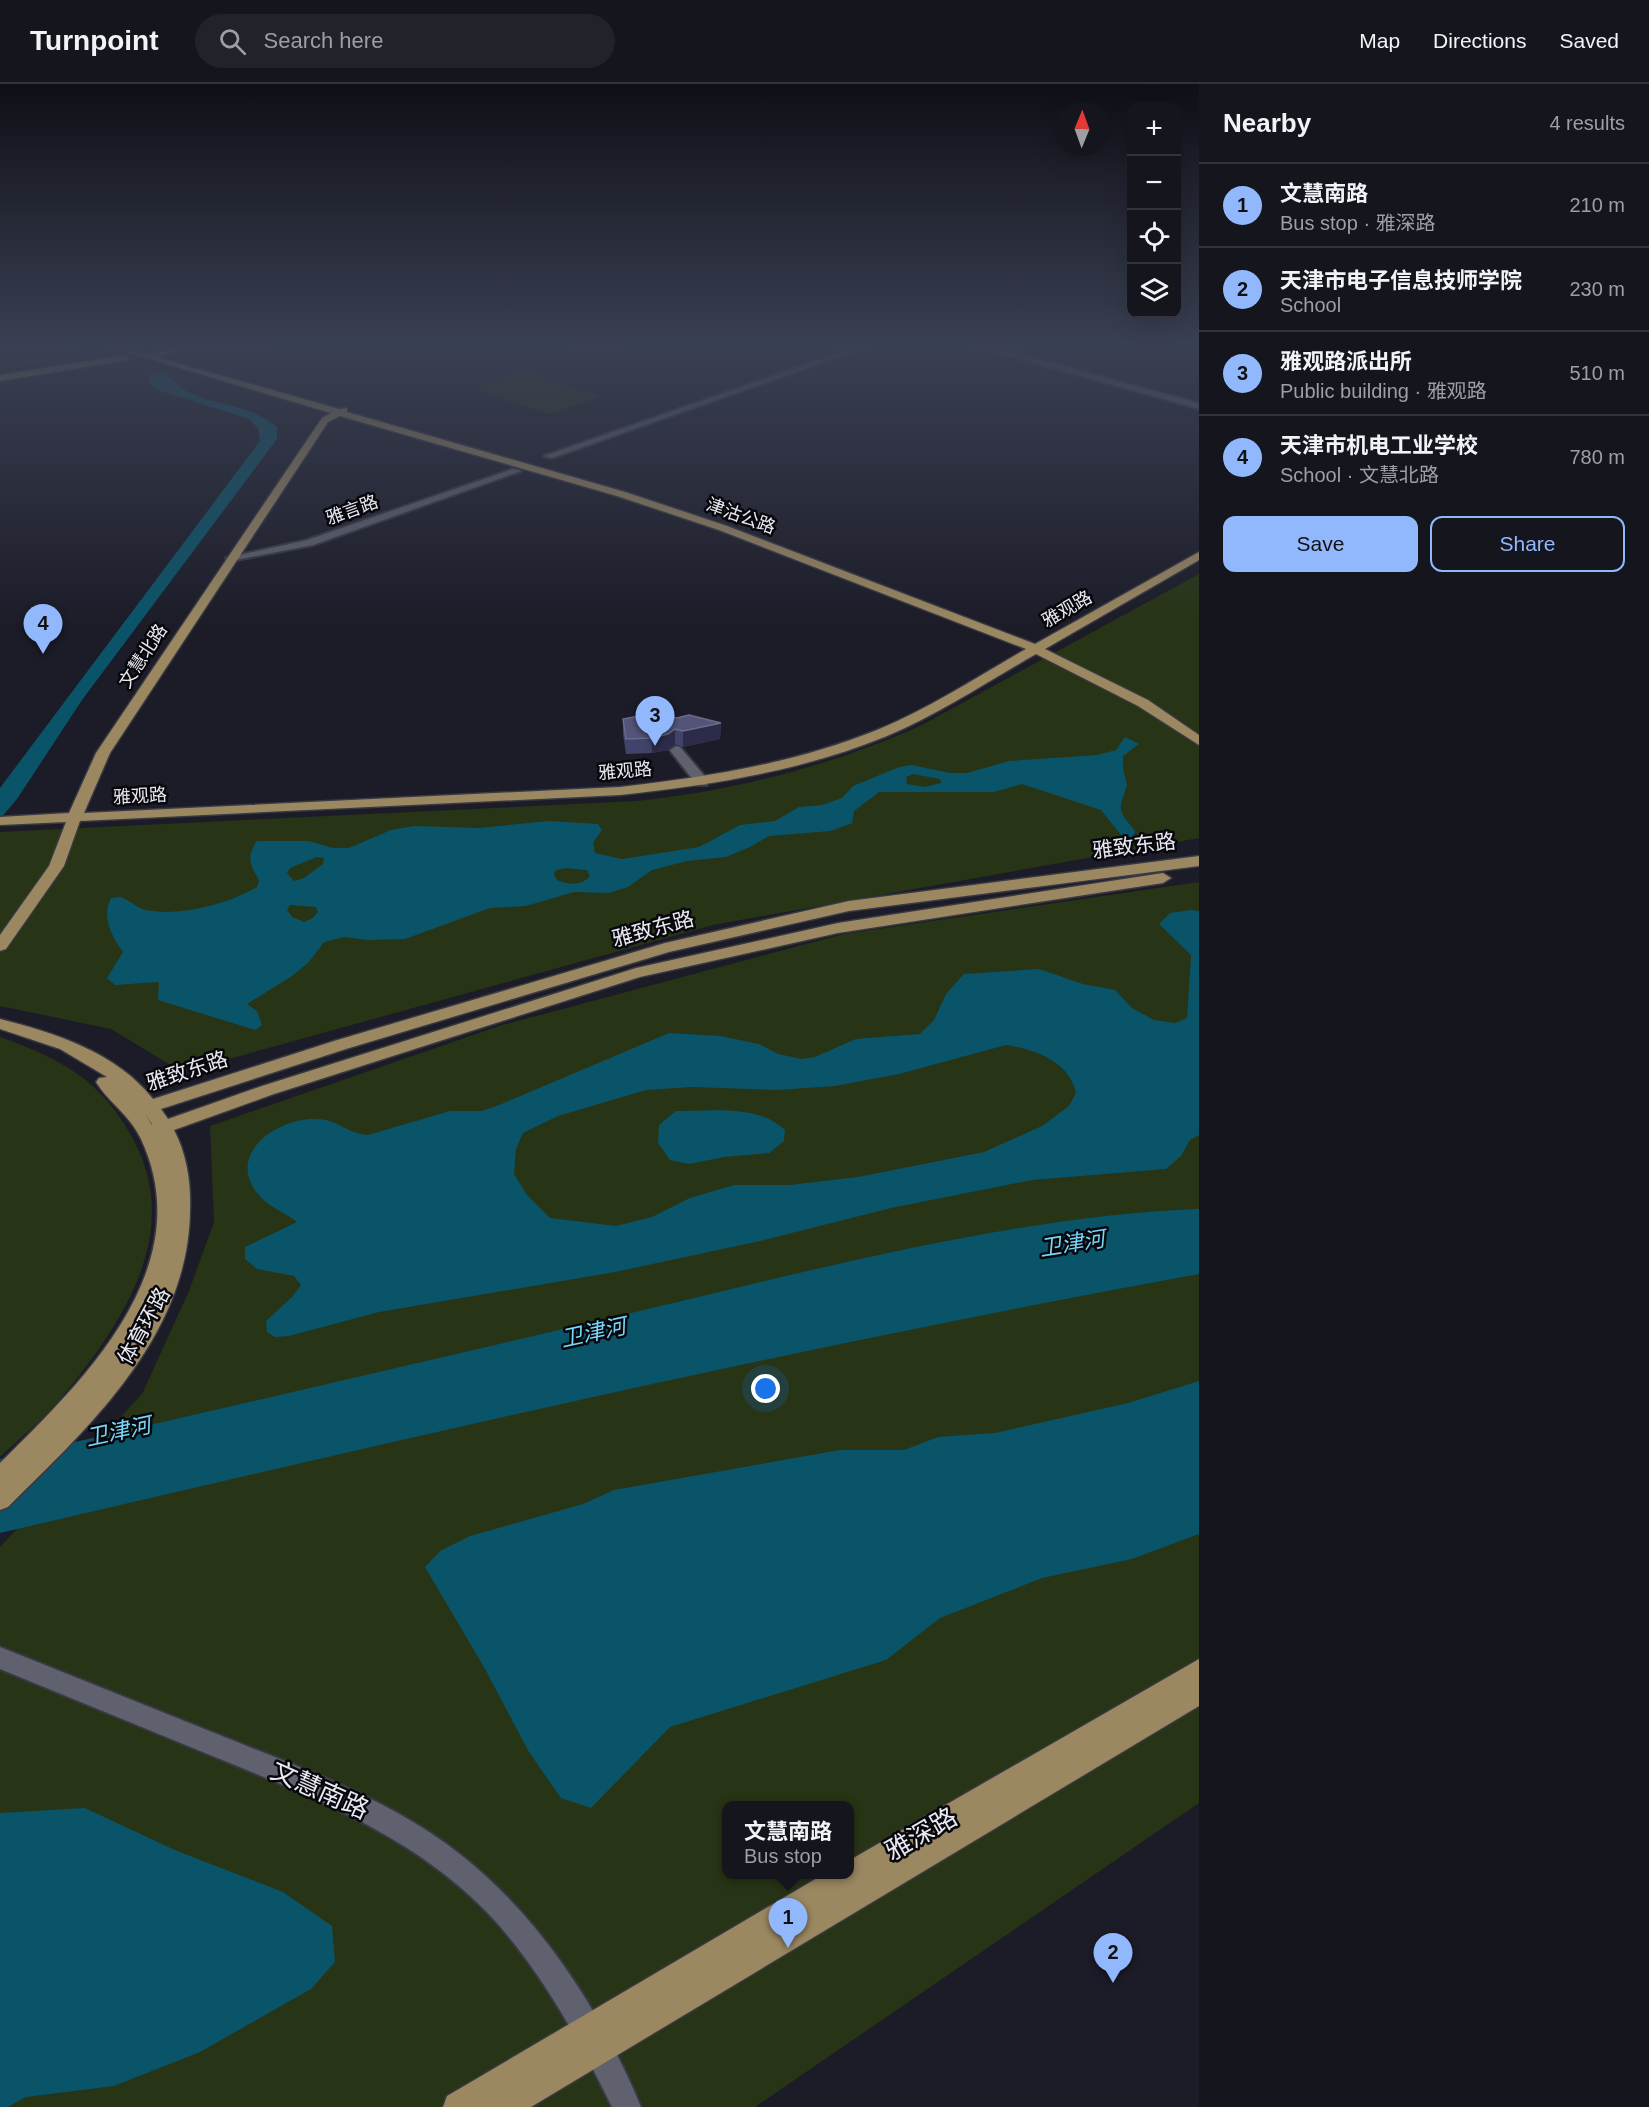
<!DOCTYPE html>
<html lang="en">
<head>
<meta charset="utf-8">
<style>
  :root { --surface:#15151e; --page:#22222b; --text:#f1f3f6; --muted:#9d9fa4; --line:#34343c; --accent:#91b8fd }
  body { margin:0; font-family:Helvetica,"Noto Sans SC",sans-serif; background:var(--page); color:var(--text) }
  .controls { position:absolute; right:18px; top:18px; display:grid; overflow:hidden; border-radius:12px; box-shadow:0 6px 24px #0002 }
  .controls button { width:54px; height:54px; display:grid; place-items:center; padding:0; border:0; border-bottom:2px solid var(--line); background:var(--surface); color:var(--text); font:30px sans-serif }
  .compass { position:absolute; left:1055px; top:18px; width:54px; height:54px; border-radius:50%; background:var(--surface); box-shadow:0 6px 24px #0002; rotate:1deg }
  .you { position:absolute; left:766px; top:1305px; width:21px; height:21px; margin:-15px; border:4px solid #fff; border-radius:50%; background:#1a73e8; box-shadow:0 0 0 9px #1a73e833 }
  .badge { display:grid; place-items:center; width:39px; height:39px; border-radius:50%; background:var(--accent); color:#111; font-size:20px; font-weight:700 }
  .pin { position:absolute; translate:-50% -50px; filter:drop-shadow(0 2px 3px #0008) }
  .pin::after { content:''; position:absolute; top:32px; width:21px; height:18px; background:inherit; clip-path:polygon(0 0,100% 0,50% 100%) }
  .popup { position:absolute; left:722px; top:1717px; width:132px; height:78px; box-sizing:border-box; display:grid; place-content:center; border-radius:12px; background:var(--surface); filter:drop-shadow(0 2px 4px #0005); font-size:20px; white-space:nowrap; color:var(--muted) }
  .popup b { font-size:22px; color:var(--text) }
  .popup::after { content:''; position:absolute; left:50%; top:100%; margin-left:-12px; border:12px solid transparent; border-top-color:var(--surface) }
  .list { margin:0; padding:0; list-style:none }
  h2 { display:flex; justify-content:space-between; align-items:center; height:78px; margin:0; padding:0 24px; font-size:26px }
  h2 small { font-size:20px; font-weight:400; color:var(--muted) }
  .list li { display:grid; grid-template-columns:39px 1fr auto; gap:18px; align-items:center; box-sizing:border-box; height:84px; padding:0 24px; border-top:2px solid var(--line) }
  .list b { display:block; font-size:22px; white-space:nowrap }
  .list p { margin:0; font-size:20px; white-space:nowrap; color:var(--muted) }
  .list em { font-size:20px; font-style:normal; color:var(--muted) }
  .actions { display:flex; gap:12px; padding:18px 24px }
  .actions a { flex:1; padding:14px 0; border:2px solid var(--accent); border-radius:12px; text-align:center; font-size:21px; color:var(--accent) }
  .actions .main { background:var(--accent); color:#111 }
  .icon { flex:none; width:33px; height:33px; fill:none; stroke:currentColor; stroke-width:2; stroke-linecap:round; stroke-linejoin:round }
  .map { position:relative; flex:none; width:1199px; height:2023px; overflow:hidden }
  header { display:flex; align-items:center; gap:36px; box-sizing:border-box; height:84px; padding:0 30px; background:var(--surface); border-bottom:2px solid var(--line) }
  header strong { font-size:28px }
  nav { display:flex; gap:33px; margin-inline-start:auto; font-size:21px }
  .search { width:420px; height:54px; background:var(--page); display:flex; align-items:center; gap:15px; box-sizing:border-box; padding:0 21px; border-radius:33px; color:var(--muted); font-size:22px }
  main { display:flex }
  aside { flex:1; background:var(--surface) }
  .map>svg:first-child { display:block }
</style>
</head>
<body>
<header>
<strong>Turnpoint</strong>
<div class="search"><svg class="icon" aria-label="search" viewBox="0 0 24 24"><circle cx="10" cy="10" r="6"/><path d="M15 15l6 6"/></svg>Search here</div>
<nav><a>Map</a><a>Directions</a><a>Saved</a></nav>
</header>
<main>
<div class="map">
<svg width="1199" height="2023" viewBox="0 0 1199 2023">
  <rect width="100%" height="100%" fill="#1c1c28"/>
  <!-- green -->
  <g fill="#273415" fill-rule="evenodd">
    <path d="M0,261H58L91,271L0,286Z"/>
    <path d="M164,261H289L214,276Z"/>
    <path d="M558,261H605L635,270L611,278Z"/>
    <path d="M525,287L600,313L548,330L472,303Z"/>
    <path d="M1199,490V754L713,841L182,988L111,945L0,922V748L636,717C735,707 829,682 920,642Z"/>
    <path d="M1199,798V1719L755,2023H0V1463L142,1310L189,1207L214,1138L210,1042L499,942L844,850ZM726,1722H850V1790H726Z"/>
    <path d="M0,953C62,975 101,996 133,1055C184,1149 122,1240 62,1313C44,1335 20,1354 0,1373Z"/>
  </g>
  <!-- water -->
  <g fill="#0a5469" fill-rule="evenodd">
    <path d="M162,288C173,293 173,299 183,305C212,322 251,320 277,343V355L82,616L17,715L0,735V704L260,357L258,344L249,335L155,305L149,299L150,290Z"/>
    <path d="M1125,653L1139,660L1123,672V685L1127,701C1119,727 1116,724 1135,747L1133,755L1121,751L1101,726L1022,700L994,708H879L854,727L852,739L831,747L769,752L750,763L726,773L687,777L652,786L628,803L609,809L574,808L526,822L490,824L405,855L368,856L344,853L324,858L309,878L292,892L247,920L257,927L262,941L255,946L158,916L159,898L115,901L107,894L123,868C112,853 101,833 111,814L121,813C129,816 139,825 146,826C180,833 228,820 257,803L259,796C250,781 246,772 257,757H309L333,764H349L391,746L414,742L479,744L549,737L598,740L602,746L593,759L595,769L622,775L699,763L740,741L775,737L799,723L822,721L842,714L853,702L899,683L912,681L950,689H967L1009,677L1097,671L1116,666ZM913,690L940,695L941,699L925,703L907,700L906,693ZM317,773L324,774L323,780L304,794L294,797L287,789L290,784ZM566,784L587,786L590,792C581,802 569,801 557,796L554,791L556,786ZM290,821L316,823L318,828L313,834L304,838L292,833L287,826Z"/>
    <path d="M1190,826L1199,827V1051L1190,1056L1181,1072L1166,1085L1032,1096L891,1124L760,1157L615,1188L379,1228L289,1252L275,1253L267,1248L266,1237L292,1213L301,1201L294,1192L257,1185L245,1175V1163L297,1138C283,1127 268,1123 257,1109C227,1070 275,1036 312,1035C339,1034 344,1049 368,1051L450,1027H482L499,1021L669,949L720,952L759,960L778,970L802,975L815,973L856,955L920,950L934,936L946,910L964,890L1039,885L1083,900L1115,906L1132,924L1154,936L1175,939L1187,934L1191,871L1159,840L1170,829ZM1006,961C1035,965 1070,978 1076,1009L1069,1022L1042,1042L984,1068L858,1093L790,1101H734L690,1114L652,1133L616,1142L550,1134L527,1111L514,1090L516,1065L523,1049L558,1032L646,1006L692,1003L776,1006L835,1002L899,990Z"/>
    <path d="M676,1027C710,1027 759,1020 785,1046L784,1057L769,1069L724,1073L689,1080L670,1076L658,1059L659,1041Z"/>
    <path d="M1199,1125V1190C797,1263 398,1356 0,1449V1375C216,1326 432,1276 648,1225C825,1183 1018,1132 1199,1125Z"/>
    <path d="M1199,1297V1450L1132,1475L1042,1494L940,1534L886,1576L670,1643L591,1724L561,1714L529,1668L485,1585L425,1483L440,1467L470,1452L583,1420L614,1406L840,1366H904L938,1353L995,1349L1128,1319Z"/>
    <path d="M85,1724L177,1767L283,1808L332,1842L335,1878L311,1905L200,1968L114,2002L26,2013L8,2023H0V1729Z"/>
  </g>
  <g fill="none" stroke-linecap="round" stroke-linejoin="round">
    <defs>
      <g id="minor">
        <path d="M861,261H872L552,374L544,372Z"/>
        <path d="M970,261H983L1199,319V325Z"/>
        <path d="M513,385L521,387L313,461L231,477L226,474L307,456Z"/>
        <path d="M676,662L680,663L707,695V701H697L672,669L670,666Z"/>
        <path d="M0,1563C76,1593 151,1624 227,1654C308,1687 392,1716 461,1771C542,1835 602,1929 641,2023H612C580,1958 545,1894 497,1839C421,1754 313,1713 210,1671C140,1642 70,1614 0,1585Z"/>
      </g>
      <g id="major">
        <path d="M103,261C118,261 131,269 146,270C163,270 181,261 199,261L156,273L339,325L347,324V328L625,408L727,442L1035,560L1199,468V476L1045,565L1148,616L1199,651V661L1138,622L1036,570C987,598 939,630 887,652C802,687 711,701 620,711L80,737L64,782L6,865L0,867V851L49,782L66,738L0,741V733L69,729L96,669L322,334L331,329ZM340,332L617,412L719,446L1026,565C977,593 929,625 877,646C795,679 708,693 620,703L84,729L110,669L328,338Z"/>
        <path d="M125,271L128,276L0,297V291Z"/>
        <path d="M1199,772V782L849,827L669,868L346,965L161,1025L168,1035L262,1002L636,884L838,839L1163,789L1171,794L1163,799L838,849L640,893L274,1010L174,1046C187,1071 191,1099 190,1126C189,1251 90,1342 8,1423L0,1426V1379C83,1297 201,1184 141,1055C129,1030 109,1019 96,998L99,994L107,993L60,965L0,945V935C55,949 116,968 153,1015L334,957L665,859L849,817ZM145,1030L152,1040V1041Z"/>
        <path d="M1199,1575V1622L531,2023H443L447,2012L824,1790H850V1776Z"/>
      </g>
    </defs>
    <!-- minor casing -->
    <use href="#minor" stroke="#383942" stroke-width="4"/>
    <!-- major casing -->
    <use href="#major" stroke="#383942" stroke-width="3"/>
    <!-- minor -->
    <use href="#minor" fill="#60616f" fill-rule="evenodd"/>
    <!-- major -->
    <use href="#major" fill="#9b8861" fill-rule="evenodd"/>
  </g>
  <!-- wall -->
  <path fill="#42436b" d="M677,634L721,639L720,655L683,663L675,660L668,666L652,669L626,670L623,650V635Z"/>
  <!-- shaded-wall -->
  <g fill="#2c2c4a">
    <path d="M721,639L720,655L683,663V647Z"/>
    <path d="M675,645V660L668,666L652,669V654Z"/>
  </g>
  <!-- building -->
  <path fill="#545479" stroke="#6b6c8c" stroke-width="1.5" d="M654,629L677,634L689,631L721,639L683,647L675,645L668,650L652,654L626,655L623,635Z"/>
  <!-- sky -->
  <linearGradient id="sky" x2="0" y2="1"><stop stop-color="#0f0f16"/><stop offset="0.48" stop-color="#3a4053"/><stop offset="1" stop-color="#3a4053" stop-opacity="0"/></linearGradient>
  <rect width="1199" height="544" fill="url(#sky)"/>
  <g text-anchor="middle" stroke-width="5" stroke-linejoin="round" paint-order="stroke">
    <!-- far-street labels -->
    <g font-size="18" fill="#e8e9f1" stroke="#07070c">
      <text transform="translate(352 426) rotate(-20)" y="6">雅言路</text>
      <text transform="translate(741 432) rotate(20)" y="6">津沽公路</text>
      <text transform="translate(1067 525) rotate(-30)" y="6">雅观路</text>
      <text transform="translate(143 572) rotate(-57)" y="6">文慧北路</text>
      <text transform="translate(625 687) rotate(-5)" y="6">雅观路</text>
      <text transform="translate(140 712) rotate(-3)" y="6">雅观路</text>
    </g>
    <!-- street labels -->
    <g font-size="21" fill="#e8e9f1" stroke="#07070c">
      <text transform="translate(1134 762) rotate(-7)" y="7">雅致东路</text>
      <text transform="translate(653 845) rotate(-15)" y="7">雅致东路</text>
      <text transform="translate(187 987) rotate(-18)" y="7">雅致东路</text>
      <text transform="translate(144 1242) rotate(-61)" y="7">体育环路</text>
    </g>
    <!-- water labels -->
    <g font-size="22" font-style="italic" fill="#76d8fa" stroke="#07070c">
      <text transform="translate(1072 1159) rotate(-9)" y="8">卫津河</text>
      <text transform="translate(593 1248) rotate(-12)" y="8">卫津河</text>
      <text transform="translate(118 1347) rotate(-12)" y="8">卫津河</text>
    </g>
    <!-- near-street labels -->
    <g font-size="26" fill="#e8e9f1" stroke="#07070c">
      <text transform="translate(320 1706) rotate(24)" y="9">文慧南路</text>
      <text transform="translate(921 1750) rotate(-30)" y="9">雅深路</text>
    </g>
  </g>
</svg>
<div class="controls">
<button>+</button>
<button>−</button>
<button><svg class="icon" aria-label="locate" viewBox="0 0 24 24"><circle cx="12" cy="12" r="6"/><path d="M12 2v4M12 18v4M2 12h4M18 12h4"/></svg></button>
<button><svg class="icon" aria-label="layers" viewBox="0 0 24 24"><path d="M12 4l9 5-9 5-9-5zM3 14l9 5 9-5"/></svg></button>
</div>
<svg class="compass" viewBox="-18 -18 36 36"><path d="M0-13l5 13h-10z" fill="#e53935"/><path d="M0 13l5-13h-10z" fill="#9d9fa4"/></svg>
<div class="you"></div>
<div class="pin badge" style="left:788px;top:1864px">1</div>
<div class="popup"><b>文慧南路</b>Bus stop</div>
<div class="pin badge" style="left:1113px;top:1899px">2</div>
<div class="pin badge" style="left:655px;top:662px">3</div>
<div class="pin badge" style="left:43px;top:570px">4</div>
</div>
<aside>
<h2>Nearby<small>4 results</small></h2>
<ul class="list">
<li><span class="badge">1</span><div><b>文慧南路</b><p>Bus stop · 雅深路</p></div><em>210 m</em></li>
<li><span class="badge">2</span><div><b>天津市电子信息技师学院</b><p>School</p></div><em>230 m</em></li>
<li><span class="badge">3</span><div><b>雅观路派出所</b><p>Public building · 雅观路</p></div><em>510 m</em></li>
<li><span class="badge">4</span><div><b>天津市机电工业学校</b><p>School · 文慧北路</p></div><em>780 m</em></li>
</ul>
<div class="actions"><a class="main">Save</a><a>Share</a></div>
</aside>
</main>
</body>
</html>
